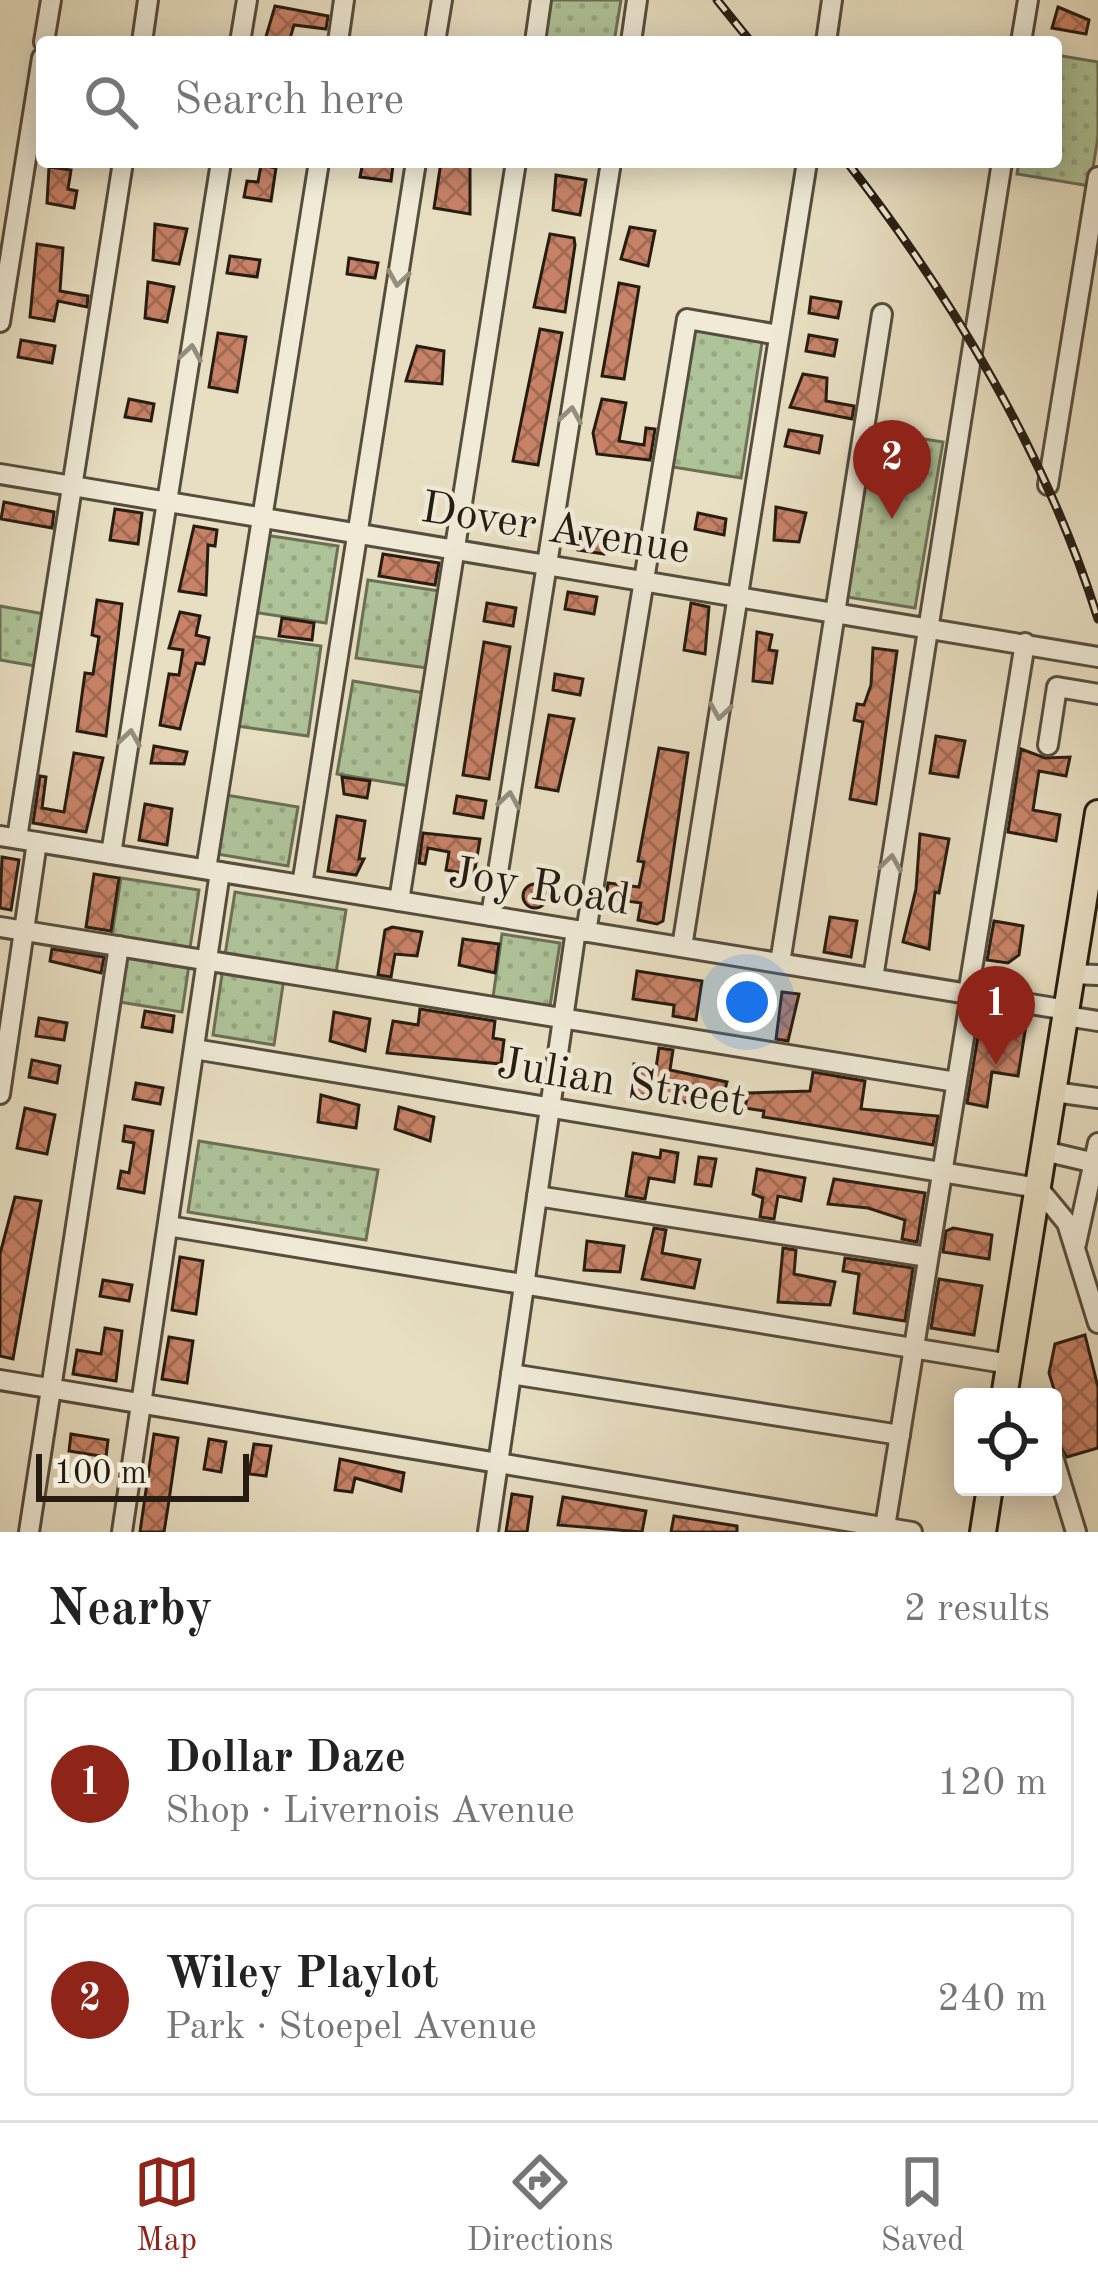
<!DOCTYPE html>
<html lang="en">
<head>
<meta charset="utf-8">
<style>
  :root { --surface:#fff; --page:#f2f2f2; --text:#222; --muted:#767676; --line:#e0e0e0; --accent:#8f2418 }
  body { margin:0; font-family:"Old Standard TT",serif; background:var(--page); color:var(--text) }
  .controls { position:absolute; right:36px; bottom:36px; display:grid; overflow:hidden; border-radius:12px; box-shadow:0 6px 30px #0003 }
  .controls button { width:108px; height:108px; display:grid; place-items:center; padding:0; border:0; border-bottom:3px solid var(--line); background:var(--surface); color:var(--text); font:60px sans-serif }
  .scale { position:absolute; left:36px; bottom:30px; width:213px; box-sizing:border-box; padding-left:12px; border:6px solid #261c12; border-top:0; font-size:33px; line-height:42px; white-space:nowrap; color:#261c12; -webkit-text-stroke:9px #f0ead7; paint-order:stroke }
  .you { position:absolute; left:747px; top:1002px; width:42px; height:42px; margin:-30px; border:9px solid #fff; border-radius:50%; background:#1a73e8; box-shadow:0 0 0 18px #1a73e833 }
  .badge { display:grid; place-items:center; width:78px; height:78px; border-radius:50%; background:var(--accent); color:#fff; font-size:39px; font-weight:700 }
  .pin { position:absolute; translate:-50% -99px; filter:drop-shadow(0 3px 6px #0008) }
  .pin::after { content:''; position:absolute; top:63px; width:42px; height:36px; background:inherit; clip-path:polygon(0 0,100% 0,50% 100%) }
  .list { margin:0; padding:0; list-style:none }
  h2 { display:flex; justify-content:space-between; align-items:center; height:156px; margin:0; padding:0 48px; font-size:51px }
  h2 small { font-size:39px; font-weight:400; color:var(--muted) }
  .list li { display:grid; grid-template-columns:78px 1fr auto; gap:36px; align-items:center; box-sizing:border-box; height:192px; margin:0 24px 24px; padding:0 24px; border:3px solid var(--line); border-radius:12px }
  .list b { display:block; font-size:45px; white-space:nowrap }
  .list p { margin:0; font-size:39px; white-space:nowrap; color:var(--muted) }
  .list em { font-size:39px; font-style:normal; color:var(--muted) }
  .icon { flex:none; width:66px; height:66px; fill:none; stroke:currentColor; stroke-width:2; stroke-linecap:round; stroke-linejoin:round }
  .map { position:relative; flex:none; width:1098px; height:1532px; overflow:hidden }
  .search { position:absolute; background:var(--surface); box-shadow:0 6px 30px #0003; left:36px; right:36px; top:36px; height:132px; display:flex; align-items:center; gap:30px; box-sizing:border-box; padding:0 42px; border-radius:12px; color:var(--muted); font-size:45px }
  .sheet { height:588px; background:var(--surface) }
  nav { display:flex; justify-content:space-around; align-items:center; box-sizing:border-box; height:168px; border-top:3px solid var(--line); background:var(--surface); font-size:33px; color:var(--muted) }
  nav a { display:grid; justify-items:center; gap:6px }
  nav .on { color:var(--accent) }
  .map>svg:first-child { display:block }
</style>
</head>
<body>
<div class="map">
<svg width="1098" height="1532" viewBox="0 0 1098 1532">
  <defs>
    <pattern id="green-dots" width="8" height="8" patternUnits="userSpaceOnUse" patternTransform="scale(3)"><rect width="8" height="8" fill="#afc399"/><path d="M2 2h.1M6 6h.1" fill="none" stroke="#96a783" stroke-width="1.8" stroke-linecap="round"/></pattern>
    <pattern id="building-cross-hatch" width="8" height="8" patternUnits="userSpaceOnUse" patternTransform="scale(3)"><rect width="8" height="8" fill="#c88267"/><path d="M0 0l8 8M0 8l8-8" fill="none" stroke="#a26a53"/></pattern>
  </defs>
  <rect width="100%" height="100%" fill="#e8dfc2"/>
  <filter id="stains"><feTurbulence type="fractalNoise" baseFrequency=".00167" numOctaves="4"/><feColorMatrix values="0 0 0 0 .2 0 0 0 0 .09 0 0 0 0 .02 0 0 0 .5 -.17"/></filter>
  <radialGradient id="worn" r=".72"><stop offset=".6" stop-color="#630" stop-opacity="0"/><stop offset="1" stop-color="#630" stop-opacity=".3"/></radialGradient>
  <!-- green -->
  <g fill="url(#green-dots)" stroke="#6a7056" stroke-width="3">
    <path d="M548,0H621L614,42H541Z"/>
    <path d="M1056,55L1098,62V137L1090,186L1017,174L1019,162H1056Z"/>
    <path d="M689,324L763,336L741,478L667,466Z"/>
    <path d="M868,430L943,442L915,608L841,596Z"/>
    <path d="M265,535L338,546L326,623L253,612Z"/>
    <path d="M368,580L439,591L427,668L356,658Z"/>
    <path d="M0,606L44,614L35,666L0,660Z"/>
    <path d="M250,636L321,646L308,736L237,726Z"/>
    <path d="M353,681L425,693L410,786L337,774Z"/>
    <path d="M226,795L298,807L288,866L217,854Z"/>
    <path d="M121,878L199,890L189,954L111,941Z"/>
    <path d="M235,892L346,910L336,973L225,955Z"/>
    <path d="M502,934L560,943L550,1006L493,997Z"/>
    <path d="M121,954L189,965L182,1012L113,1001Z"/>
    <path d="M223,968L284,978L274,1045L213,1035Z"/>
    <path d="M199,1141L378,1170L366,1240L188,1212Z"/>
  </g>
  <!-- building -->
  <g fill="url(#building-cross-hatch)" stroke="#261c12" stroke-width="3">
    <path d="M275,6L328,16L326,29L294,25L289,42L265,40Z"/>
    <path d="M1058,7L1089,20L1086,34L1052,28Z"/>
    <path d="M363,162L393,165L391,181L360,177Z"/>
    <path d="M441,162H470V214L434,208Z"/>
    <path d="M261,165L276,168L271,201L244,197L247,181L258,182Z"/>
    <path d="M49,167L71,170L68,189L77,191L74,208L47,203Z"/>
    <path d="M556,175L586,180L580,215L553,210Z"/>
    <path d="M155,224L187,229L179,264L153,260Z"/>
    <path d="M630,227L655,231L648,266L621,259Z"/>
    <path d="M550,234L574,238L575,245L565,312L534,307Z"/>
    <path d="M37,244L63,248L60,291L88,296L87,307L58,301L54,321L30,317Z"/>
    <path d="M230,256L260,260L257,277L227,273Z"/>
    <path d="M349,258L378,263L375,278L347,274Z"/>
    <path d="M148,282L174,287L167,322L145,318Z"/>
    <path d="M619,283L639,287L624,379L602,376Z"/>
    <path d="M811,297L841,302L838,318L809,313Z"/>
    <path d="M540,329L562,333L538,465L513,461Z"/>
    <path d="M218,333L246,337L237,392L209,387Z"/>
    <path d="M809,335L837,340L834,356L806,351Z"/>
    <path d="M21,340L55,346L52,363L18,357Z"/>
    <path d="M417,346L444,351L442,384L406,381Z"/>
    <path d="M803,374L827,378L826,401L854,406L852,419L790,407Z"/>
    <path d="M129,399L154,404L151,421L125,417Z"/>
    <path d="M602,399L626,403L619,441L644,445L646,428L655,429L650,460L597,454L593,433Z"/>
    <path d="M789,430L822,436L819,453L785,446Z"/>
    <path d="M4,502L54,512L52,528L1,519Z"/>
    <path d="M776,507L806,513L799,542L774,540Z"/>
    <path d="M115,509L142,513L138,544L110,540Z"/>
    <path d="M698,513L726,519L724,535L695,529Z"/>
    <path d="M194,526L217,530L215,546L208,545L206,595L179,591Z"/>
    <path d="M581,532L607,537L604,554L578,550Z"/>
    <path d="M383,554L439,563L435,585L379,576Z"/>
    <path d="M568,592L597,597L594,614L565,609Z"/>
    <path d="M97,600L122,604L106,736L77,731L85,673L93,674L99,637L92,635Z"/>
    <path d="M487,603L516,608L513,626L484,621Z"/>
    <path d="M691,603L709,607L705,654L684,650Z"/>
    <path d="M180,612L200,616L196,635L209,638L204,664L196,663L180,729L160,725L169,674L179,675L183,650L169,648Z"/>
    <path d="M282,618L314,623L312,640L279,636Z"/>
    <path d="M757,632L772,635L769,650L777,651L772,683L753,681Z"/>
    <path d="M484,642L510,647L489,779L463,775Z"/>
    <path d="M873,648L897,651L876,804L850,799L863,722L854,720L857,704L864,705L871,685Z"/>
    <path d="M555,674L583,679L580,695L553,690Z"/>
    <path d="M549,715L574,719L558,791L536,787Z"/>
    <path d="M936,736L965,741L958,777L930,773Z"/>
    <path d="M154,746L187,752L184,764L151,763Z"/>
    <path d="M659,748L688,753L663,921L657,924L638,920L641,903L606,898L608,883L639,887L644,862L638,861Z"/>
    <path d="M1021,749L1045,758L1070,757L1066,776L1039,771L1033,810L1060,815L1056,841L1008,832Z"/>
    <path d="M74,753L103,758L86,832L33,823L40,776L46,777L42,808L64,812Z"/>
    <path d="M342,777L370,781L367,798L344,794Z"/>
    <path d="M457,796L486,801L483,818L454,813Z"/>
    <path d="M145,804L172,809L167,845L139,840Z"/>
    <path d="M337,816L365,821L359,859H364L356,875L328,871Z"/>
    <path d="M423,833L480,839L474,875L446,870L449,852L428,848L425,864L419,863Z"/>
    <path d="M920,834L949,839L939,893L935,892L929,949L903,942L916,889Z"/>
    <path d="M2,857L19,860L11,910L0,908Z"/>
    <path d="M94,874L119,878L111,931L86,927Z"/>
    <circle cx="535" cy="896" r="12"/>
    <path d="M830,917L857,921L851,957L824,952Z"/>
    <path d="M994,921L1023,926L1019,955L1008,963L987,960Z"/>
    <path d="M392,927L422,932L417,956L395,954L391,977L378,975L385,930Z"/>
    <path d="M463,939L499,944L495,973L459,965Z"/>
    <path d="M52,949L104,957L101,973L50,961Z"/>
    <path d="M637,971L702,981L696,1020L673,1016L674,1005L633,999Z"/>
    <path d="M724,985L761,988L757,1010L720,1004Z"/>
    <path d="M782,992L799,994L788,1041L776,1039Z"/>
    <path d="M420,1009L495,1021L493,1038L504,1040L501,1064L387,1053L393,1021L418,1025Z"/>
    <path d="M145,1011L174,1016L172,1032L142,1027Z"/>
    <path d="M334,1012L370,1019L365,1051L330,1041Z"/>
    <path d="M39,1018L67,1023L64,1040L36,1036Z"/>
    <path d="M981,1018L1026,1025L1018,1076L992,1072L987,1107L967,1103Z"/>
    <path d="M659,1048L673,1050L670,1070L727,1082L720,1108L630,1093L634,1064L656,1068Z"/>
    <path d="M32,1060L60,1066L57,1083L29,1077Z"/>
    <path d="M813,1072L865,1081L861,1109L938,1116L933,1145L763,1117L764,1111L745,1108L748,1093L810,1091Z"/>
    <path d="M136,1083L163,1088L160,1104L133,1099Z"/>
    <path d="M321,1095L359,1105L356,1128L318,1122Z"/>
    <path d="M399,1107L434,1117L430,1141L395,1129Z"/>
    <path d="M25,1108L55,1115L47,1154L17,1148Z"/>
    <path d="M125,1126L153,1131L144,1193L118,1188L121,1171L129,1173L134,1143L123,1141Z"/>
    <path d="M661,1150L678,1153L674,1182L649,1178L645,1199L626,1196L633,1153L660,1158Z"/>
    <path d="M699,1157L716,1159L711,1186L695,1184Z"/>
    <path d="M757,1169L805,1178L801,1201L778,1196L774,1219L760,1217L763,1198L753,1194Z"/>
    <path d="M834,1179L925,1193L917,1242L902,1239L905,1220L868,1208L828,1204Z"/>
    <path d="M15,1197L41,1201L13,1359L0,1356V1254Z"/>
    <path d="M654,1228L666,1230L662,1253L700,1260L694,1288L642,1279Z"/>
    <path d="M953,1228L992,1235L989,1259L943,1252L946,1231Z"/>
    <path d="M587,1241L624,1246L620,1272L584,1270Z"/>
    <path d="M783,1248L796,1250L794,1274L835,1282L830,1305L778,1302Z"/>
    <path d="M180,1257L203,1261L196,1314L172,1310Z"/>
    <path d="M845,1258L913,1268L905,1321L854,1313L859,1274L843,1271Z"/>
    <path d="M939,1279L982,1286L974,1335L931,1328Z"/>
    <path d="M103,1280L132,1285L129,1301L100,1296Z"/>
    <path d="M105,1328L122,1331L116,1381L73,1374L77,1350L101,1354Z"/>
    <path d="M1085,1335L1098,1387V1448L1067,1457L1053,1436L1057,1399L1049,1373L1055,1344Z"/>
    <path d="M169,1337L193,1341L187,1383L162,1379Z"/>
    <path d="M71,1434L108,1440L106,1457L69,1451Z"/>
    <path d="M154,1434L178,1438L168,1507L164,1532H140Z"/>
    <path d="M209,1439L226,1442L221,1472L204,1469Z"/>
    <path d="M254,1444L271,1446L266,1476L249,1474Z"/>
    <path d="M340,1459L404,1473L401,1491L355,1478L352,1492L335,1490Z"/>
    <path d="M512,1494L532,1497L527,1532H506Z"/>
    <path d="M563,1497L646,1511L642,1532L558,1525Z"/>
    <path d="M674,1516L737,1526V1532H671Z"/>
  </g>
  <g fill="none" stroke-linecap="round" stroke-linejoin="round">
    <defs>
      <g id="minor">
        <path d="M44,42L51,0"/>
        <path d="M142,42L148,0"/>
        <path d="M240,42L247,0"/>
        <path d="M338,42L344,0"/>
        <path d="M435,42L442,0"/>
        <path d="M535,42L541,0"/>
        <path d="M631,42L637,0"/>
        <path d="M826,42L832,0"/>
        <path d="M1021,42L1028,0"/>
        <path d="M0,322L42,58"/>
        <path d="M0,474L1098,657"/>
        <path d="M1048,485L1098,177"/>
        <path d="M1048,745L1057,687L1098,694"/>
        <path d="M0,836L1067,1010"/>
        <path d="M17,838L123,162"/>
        <path d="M111,854L221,162"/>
        <path d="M206,869L319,162"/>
        <path d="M302,885L416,162"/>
        <path d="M399,901L516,162"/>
        <path d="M491,916L611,162"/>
        <path d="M0,927L956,1082"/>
        <path d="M586,932L687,319L779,335"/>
        <path d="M682,947L807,162"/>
        <path d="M780,963L882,314"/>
        <path d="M1072,974L1098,975"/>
        <path d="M873,978L1002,162"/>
        <path d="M968,994L1025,643"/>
        <path d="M1066,1016L1098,1021"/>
        <path d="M194,1049L1038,1188L1067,1223L1098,1323"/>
        <path d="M1054,1092L1098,1098"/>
        <path d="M0,1094L37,842"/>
        <path d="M1044,1151L1095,1163"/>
        <path d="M537,1196L928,1257"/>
        <path d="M168,1226L1010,1364"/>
        <path d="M1076,1244L1098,1143"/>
        <path d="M511,1374L900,1435"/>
        <path d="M0,1380L912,1532"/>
        <path d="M1053,1457L1076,1532"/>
        <path d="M885,1527L971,994"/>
        <path d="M29,1532L119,946"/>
        <path d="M122,1532L220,872"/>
        <path d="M488,1532L576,930"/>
      </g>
      <g id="major">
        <path d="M1004,1397L1098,813"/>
        <path d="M983,1532L990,1487"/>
      </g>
    </defs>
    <!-- minor casing -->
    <use href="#minor" stroke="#564d3e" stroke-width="24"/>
    <!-- major casing -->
    <use href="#major" stroke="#261c12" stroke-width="30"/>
    <!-- minor -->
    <use href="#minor" stroke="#f0ead7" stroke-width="18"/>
    <!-- major -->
    <use href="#major" stroke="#e8dfc2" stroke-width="24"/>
    <defs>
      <g id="rail">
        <path d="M717,0L751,42"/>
        <path d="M847,162C952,297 1047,455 1098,619"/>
      </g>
    </defs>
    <!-- rail casing -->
    <use href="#rail" stroke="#261c12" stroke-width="9"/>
    <!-- rail -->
    <use href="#rail" stroke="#f0ead7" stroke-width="4.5" stroke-dasharray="14" stroke-linecap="butt"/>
  </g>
  <!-- one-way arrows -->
  <defs><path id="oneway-chevron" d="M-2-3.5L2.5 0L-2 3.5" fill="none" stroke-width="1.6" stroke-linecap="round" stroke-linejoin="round" transform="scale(3)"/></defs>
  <g stroke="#958d7e">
    <use href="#oneway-chevron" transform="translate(398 278) rotate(99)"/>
    <use href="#oneway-chevron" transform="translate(191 353) rotate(-81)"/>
    <use href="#oneway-chevron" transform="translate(571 415) rotate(-81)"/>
    <use href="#oneway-chevron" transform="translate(720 711) rotate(99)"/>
    <use href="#oneway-chevron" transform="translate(130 738) rotate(-81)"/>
    <use href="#oneway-chevron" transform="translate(509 800) rotate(-81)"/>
    <use href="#oneway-chevron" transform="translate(891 863) rotate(-81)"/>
  </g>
  <g text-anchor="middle" stroke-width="9" stroke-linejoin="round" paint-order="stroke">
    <!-- street labels -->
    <g font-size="45" fill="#261c12" stroke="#f0ead7">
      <text transform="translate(556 526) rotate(9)" y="16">Dover Avenue</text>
      <text transform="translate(540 884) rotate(9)" y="16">Joy Road</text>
      <text transform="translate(622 1080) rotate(9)" y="16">Julian Street</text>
    </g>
  </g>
  <rect width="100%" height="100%" filter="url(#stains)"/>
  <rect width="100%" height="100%" fill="url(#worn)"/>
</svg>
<div class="controls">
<button><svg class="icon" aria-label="locate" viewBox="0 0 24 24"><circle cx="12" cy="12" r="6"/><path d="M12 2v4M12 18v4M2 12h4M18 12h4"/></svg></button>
</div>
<div class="scale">100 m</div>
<div class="you"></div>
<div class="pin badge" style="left:996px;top:1065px">1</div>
<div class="pin badge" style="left:892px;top:519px">2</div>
<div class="search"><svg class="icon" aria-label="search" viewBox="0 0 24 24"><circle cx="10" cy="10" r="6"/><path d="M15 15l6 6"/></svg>Search here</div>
</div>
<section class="sheet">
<h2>Nearby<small>2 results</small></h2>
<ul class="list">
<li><span class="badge">1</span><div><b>Dollar Daze</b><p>Shop · Livernois Avenue</p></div><em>120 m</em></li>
<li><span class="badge">2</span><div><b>Wiley Playlot</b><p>Park · Stoepel Avenue</p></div><em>240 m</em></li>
</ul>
</section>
<nav>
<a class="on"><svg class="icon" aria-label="map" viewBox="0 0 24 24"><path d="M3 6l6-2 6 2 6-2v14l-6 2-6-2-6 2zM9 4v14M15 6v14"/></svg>Map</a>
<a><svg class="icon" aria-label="directions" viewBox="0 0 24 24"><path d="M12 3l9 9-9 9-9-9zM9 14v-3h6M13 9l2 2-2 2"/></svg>Directions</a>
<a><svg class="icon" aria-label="saved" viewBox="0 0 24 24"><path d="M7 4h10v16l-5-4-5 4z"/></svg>Saved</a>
</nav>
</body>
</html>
